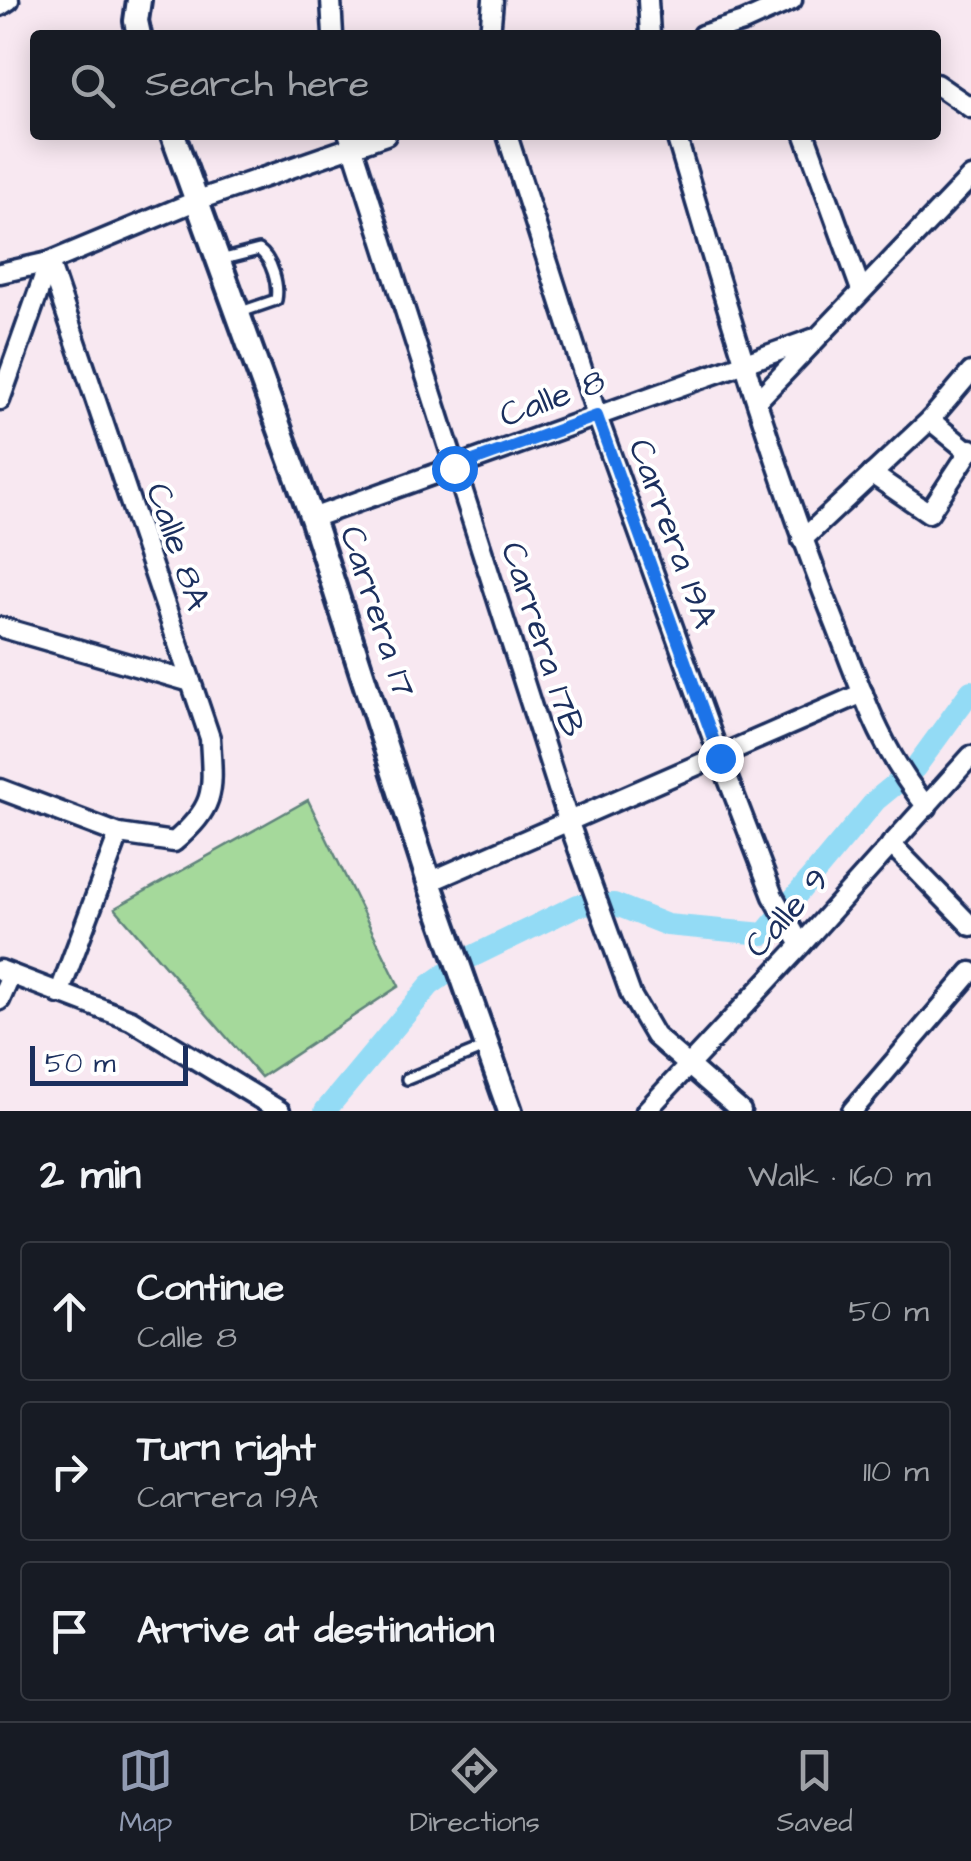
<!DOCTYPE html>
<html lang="en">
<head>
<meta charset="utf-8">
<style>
  :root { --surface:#171b24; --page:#242831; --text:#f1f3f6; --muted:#9ea1a6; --line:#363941; --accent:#919bb2 }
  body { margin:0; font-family:"Architects Daughter",sans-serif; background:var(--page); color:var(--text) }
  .scale { position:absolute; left:30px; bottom:25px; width:158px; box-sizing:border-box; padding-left:10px; border:5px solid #1b2f5e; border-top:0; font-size:28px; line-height:35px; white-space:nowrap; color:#1b2f5e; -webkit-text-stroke:8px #fff; paint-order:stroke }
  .stop { position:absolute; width:30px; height:30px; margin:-22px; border:8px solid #1a73e8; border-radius:50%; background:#fff }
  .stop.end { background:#1a73e8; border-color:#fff; box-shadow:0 2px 10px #0008 }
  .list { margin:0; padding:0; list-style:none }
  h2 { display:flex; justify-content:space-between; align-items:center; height:130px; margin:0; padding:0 40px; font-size:42px }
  h2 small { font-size:32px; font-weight:400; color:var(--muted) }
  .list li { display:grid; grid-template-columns:65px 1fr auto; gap:30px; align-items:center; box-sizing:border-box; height:140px; margin:0 20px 20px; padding:0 20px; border:2px solid var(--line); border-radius:10px }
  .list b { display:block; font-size:38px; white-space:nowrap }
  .list p { margin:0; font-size:32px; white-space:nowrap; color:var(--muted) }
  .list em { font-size:32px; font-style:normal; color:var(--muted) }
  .icon { flex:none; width:55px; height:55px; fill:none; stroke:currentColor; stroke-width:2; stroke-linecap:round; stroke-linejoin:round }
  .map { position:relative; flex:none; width:971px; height:1111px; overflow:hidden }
  .search { position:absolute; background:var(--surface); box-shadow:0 5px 25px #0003; left:30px; right:30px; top:30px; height:110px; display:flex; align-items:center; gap:25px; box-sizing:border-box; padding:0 35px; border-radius:10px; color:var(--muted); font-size:38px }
  .sheet { height:610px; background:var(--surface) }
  nav { display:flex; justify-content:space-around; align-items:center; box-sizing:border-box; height:140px; border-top:2px solid var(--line); background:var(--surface); font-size:28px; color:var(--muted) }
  nav a { display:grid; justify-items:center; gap:5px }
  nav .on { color:var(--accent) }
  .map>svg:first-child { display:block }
</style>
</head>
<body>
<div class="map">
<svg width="971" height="1111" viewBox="0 0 971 1111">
  <rect width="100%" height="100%" fill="#f8e8f1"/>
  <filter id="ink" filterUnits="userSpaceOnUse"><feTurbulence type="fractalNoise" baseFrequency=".01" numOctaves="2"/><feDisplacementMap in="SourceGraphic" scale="20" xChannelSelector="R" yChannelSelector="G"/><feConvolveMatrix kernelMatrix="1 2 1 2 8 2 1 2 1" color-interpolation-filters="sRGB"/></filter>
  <g filter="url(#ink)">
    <!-- green -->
    <path fill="#a5d99b" stroke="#60847c" stroke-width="2.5" d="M308,800L399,986L261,1077L115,908Z"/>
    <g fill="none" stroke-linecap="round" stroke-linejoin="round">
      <!-- canal -->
      <path stroke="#93dbf5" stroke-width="22" d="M325,1111L430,985L465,960L578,905L614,904L667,925L764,934L876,800L915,768L971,691"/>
      <defs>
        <g id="service">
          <path d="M220,260L259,250C272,259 279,285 276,300L241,312"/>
          <path d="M407,1079L484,1048"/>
        </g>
        <g id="minor">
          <path d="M331,0L333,35"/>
          <path d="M648,0L650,35"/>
          <path d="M0,6L9,0"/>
          <path d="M490,35L493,0"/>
          <path d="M702,35L743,22L792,0"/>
          <path d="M936,84L971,108"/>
          <path d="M349,135L569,823L631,995L655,1036L741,1111"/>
          <path d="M507,135L597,416L720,758L773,896L801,945"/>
          <path d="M676,135C725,300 772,465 836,625C862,692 881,751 927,807"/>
          <path d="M805,135L861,290"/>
          <path d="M0,273L49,262L198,200L386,135"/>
          <path d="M0,400L49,262"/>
          <path d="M757,401L971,177"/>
          <path d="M930,420L968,451"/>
          <path d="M872,474L929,513L971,449"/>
          <path d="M312,518L815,338"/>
          <path d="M802,540L930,420L971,372"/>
          <path d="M0,627L191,682"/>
          <path d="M0,789L119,834L174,842C217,805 213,791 210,738L49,262"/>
          <path d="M891,844L971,926"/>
          <path d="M429,882L863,693"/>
          <path d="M0,970L131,1020L280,1111"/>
          <path d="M59,994L119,834"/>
          <path d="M0,1000L11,975"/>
          <path d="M646,1111L801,945L971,756"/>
          <path d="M852,1111L971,972"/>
        </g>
        <g id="tertiary">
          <path d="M139,0L136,21L139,35"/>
          <path d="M173,135L312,518L429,882L510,1111"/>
        </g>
      </defs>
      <!-- service casing -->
      <use href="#service" stroke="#1b2f5e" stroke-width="16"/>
      <!-- minor casing -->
      <use href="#minor" stroke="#1b2f5e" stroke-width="25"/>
      <!-- tertiary casing -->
      <use href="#tertiary" stroke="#1b2f5e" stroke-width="30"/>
      <!-- service -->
      <use href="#service" stroke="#fff" stroke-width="9"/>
      <!-- minor -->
      <use href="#minor" stroke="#fff" stroke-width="18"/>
      <!-- tertiary -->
      <use href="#tertiary" stroke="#fff" stroke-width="22"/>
    </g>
  </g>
  <g fill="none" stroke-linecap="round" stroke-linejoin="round" filter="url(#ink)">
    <!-- route -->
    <path stroke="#1a73e8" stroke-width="12" d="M454,468L597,416L720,758"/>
  </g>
  <g text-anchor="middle" stroke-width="8" stroke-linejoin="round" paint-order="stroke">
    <!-- street labels -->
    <g font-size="35" fill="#1b2f5e" stroke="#fff">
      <text transform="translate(552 397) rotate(-20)" y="12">Calle 8</text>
      <text transform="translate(674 533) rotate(70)" y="12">Carrera 19A</text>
      <text transform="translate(179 546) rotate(71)" y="12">Calle 8A</text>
      <text transform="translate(379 611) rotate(72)" y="12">Carrera 17</text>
      <text transform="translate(544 639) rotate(72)" y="12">Carrera 17B</text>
      <text transform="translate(786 912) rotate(-48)" y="12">Calle 9</text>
    </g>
  </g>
</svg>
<div class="scale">50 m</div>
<div class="stop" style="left:454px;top:468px"></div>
<div class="stop end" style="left:720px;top:758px"></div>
<div class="search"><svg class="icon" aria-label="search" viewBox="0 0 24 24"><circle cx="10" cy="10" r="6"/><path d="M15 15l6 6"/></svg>Search here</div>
</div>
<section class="sheet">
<h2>2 min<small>Walk · 160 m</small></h2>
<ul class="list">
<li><svg class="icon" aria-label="ahead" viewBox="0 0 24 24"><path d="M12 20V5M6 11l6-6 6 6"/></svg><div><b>Continue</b><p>Calle 8</p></div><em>50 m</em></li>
<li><svg class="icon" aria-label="right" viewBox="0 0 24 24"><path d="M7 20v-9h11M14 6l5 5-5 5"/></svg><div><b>Turn right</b><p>Carrera 19A</p></div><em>110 m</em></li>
<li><svg class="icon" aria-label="arrive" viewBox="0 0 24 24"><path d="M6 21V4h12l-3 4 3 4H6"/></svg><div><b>Arrive at destination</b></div></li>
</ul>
</section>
<nav>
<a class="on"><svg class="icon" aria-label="map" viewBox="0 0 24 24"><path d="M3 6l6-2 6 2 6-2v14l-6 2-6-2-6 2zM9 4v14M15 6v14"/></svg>Map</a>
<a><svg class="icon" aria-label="directions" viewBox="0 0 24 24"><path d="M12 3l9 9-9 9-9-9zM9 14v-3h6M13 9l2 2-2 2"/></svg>Directions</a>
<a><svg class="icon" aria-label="saved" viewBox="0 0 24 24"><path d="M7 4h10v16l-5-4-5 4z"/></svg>Saved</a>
</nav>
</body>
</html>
